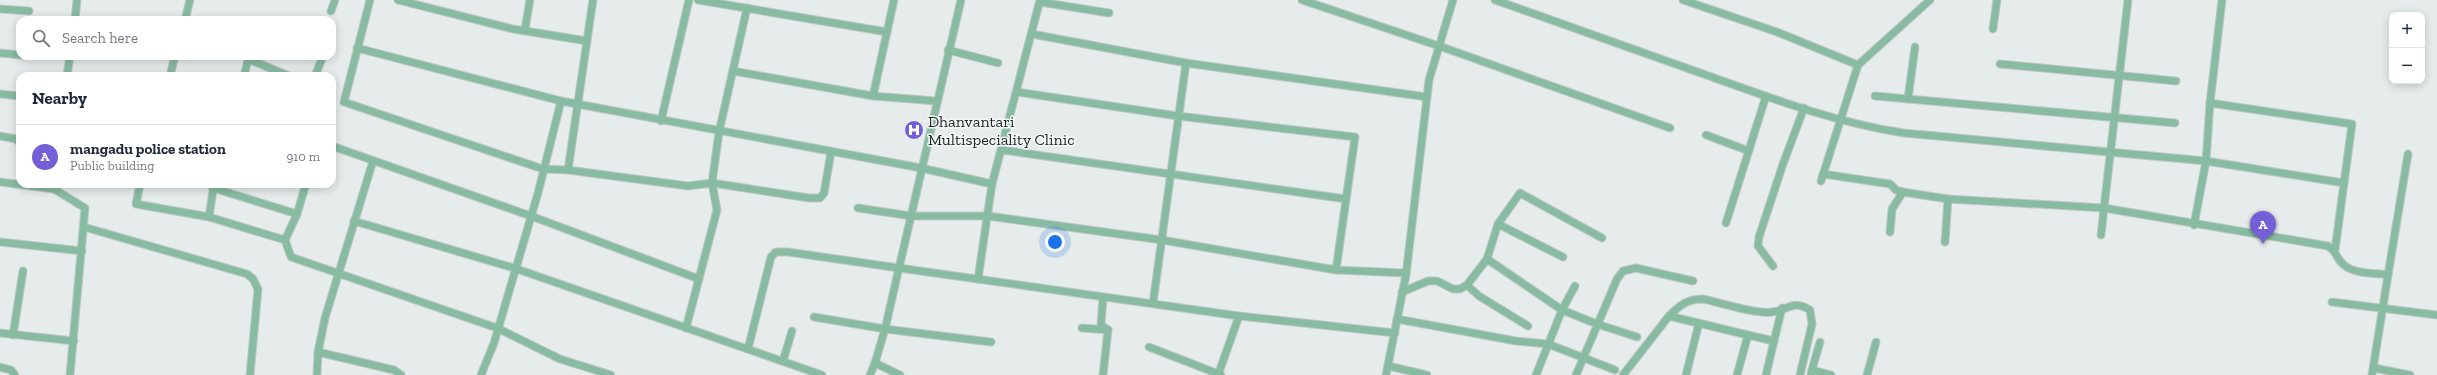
<!DOCTYPE html>
<html lang="en">
<head>
<meta charset="utf-8">
<style>
  :root { --surface:#fff; --page:#f2f2f3; --text:#1f2937; --muted:#747a83; --line:#e0e1e3; --accent:#755fd9 }
  body { margin:0; font-family:"Zilla Slab",serif; background:var(--page); color:var(--text) }
  .controls { position:absolute; right:12px; top:12px; display:grid; overflow:hidden; border-radius:8px; box-shadow:0 2px 10px #0003 }
  .controls button { width:36px; height:36px; display:grid; place-items:center; padding:0; border:0; border-bottom:1px solid var(--line); background:var(--surface); color:var(--text); font:20px sans-serif }
  .you { position:absolute; left:1055px; top:242px; width:14px; height:14px; margin:-10px; border:3px solid #fff; border-radius:50%; background:#1a73e8; box-shadow:0 0 0 6px #1a73e833 }
  .badge { display:grid; place-items:center; width:26px; height:26px; border-radius:50%; background:var(--accent); color:#fff; font-size:13px; font-weight:700 }
  .pin { position:absolute; translate:-50% -33px; filter:drop-shadow(0 1px 2px #0008) }
  .pin::after { content:''; position:absolute; top:21px; width:14px; height:12px; background:inherit; clip-path:polygon(0 0,100% 0,50% 100%) }
  .list { margin:0; padding:0; list-style:none }
  h2 { display:flex; justify-content:space-between; align-items:center; height:52px; margin:0; padding:0 16px; font-size:17px }
  h2 small { font-size:13px; font-weight:400; color:var(--muted) }
  .list li { display:grid; grid-template-columns:26px 1fr auto; gap:12px; align-items:center; box-sizing:border-box; height:64px; padding:0 16px; border-top:1px solid var(--line) }
  .list b { display:block; font-size:15px; white-space:nowrap }
  .list p { margin:0; font-size:13px; white-space:nowrap; color:var(--muted) }
  .list em { font-size:13px; font-style:normal; color:var(--muted) }
  .icon { flex:none; width:22px; height:22px; fill:none; stroke:currentColor; stroke-width:2; stroke-linecap:round; stroke-linejoin:round }
  .map { position:relative; flex:none; width:2437px; height:375px; overflow:hidden }
  .search { position:absolute; background:var(--surface); box-shadow:0 2px 10px #0003; left:16px; top:16px; width:320px; height:44px; display:flex; align-items:center; gap:10px; box-sizing:border-box; padding:0 14px; border-radius:12px; color:var(--muted); font-size:15px }
  .panel { position:absolute; background:var(--surface); box-shadow:0 2px 10px #0003; left:16px; top:72px; width:320px; height:116px; border-radius:12px }
  .map>svg:first-child { display:block }
</style>
</head>
<body>
<div class="map">
<svg width="2437" height="375" viewBox="0 0 2437 375">
  <rect width="100%" height="100%" fill="#e6eceb"/>
  <g fill="none" stroke-linecap="round" stroke-linejoin="round">
    <defs>
      <g id="minor">
        <path d="M370,0L344,102L543,169L568,170"/>
        <path d="M398,0L513,29L587,41"/>
        <path d="M593,0L568,170L688,186L712,183L717,210L686,328"/>
        <path d="M698,0L887,32"/>
        <path d="M1302,0L1439,46L1670,128"/>
        <path d="M1495,0C1566,25 1638,51 1709,76C1773,99 1837,123 1904,133L2206,161L2344,183"/>
        <path d="M1683,0L1777,32L1858,65"/>
        <path d="M2128,0L2104,208L2328,246C2337,251 2336,259 2344,265C2354,274 2375,273 2388,275L2372,375"/>
        <path d="M1040,2L1109,13"/>
        <path d="M747,8L719,132L712,183L809,198H820L824,193L831,152"/>
        <path d="M0,9L29,11"/>
        <path d="M331,11L335,0"/>
        <path d="M75,20L77,0"/>
        <path d="M185,20L190,0"/>
        <path d="M525,29L530,0"/>
        <path d="M1993,29L1997,0"/>
        <path d="M1032,34L1186,63L1153,303"/>
        <path d="M357,48L561,101L921,168L992,184"/>
        <path d="M948,50L998,63"/>
        <path d="M0,53L20,55"/>
        <path d="M248,59L289,76"/>
        <path d="M1186,63L1427,97"/>
        <path d="M2000,64L2176,81"/>
        <path d="M733,71L873,96L936,101"/>
        <path d="M67,76L70,56"/>
        <path d="M170,76L175,56"/>
        <path d="M244,76L249,56"/>
        <path d="M315,76L323,56"/>
        <path d="M1017,92L1178,116L1355,137L1336,270"/>
        <path d="M0,94L20,96"/>
        <path d="M873,96L894,0"/>
        <path d="M1875,96L2175,123"/>
        <path d="M1908,99L1915,47"/>
        <path d="M2210,103L2352,124L2335,250"/>
        <path d="M661,121L689,0"/>
        <path d="M1706,135L1749,151"/>
        <path d="M0,136L16,139L20,143"/>
        <path d="M332,146L531,216L699,279"/>
        <path d="M1002,150L1346,199"/>
        <path d="M1823,174L1890,184L1896,190L1903,192"/>
        <path d="M1821,181L1858,65L1930,0"/>
        <path d="M0,182L54,189L55,186"/>
        <path d="M140,184L136,204L209,217L285,240L291,257L497,328L560,359L611,375"/>
        <path d="M213,188L297,214L285,240"/>
        <path d="M54,189L85,208L70,375"/>
        <path d="M858,208L911,216H988L1162,240L1336,270L1405,273"/>
        <path d="M297,214L306,184"/>
        <path d="M209,217L214,184"/>
        <path d="M354,221L514,268L822,375"/>
        <path d="M1726,223L1766,96"/>
        <path d="M1498,224L1563,257"/>
        <path d="M2194,225L2206,161L2210,103L2222,0"/>
        <path d="M84,227L247,274L253,279L258,289L250,375"/>
        <path d="M1890,232L1892,209L1903,192L1948,199L2104,208L2101,235"/>
        <path d="M0,242L82,251"/>
        <path d="M1945,242L1948,199"/>
        <path d="M1487,259L1562,310L1597,324L1637,337"/>
        <path d="M1773,266L1758,246L1759,237L1783,164L1804,108"/>
        <path d="M2388,275L2408,154"/>
        <path d="M978,279L992,184L1040,0"/>
        <path d="M1467,285L1479,296L1528,326"/>
        <path d="M1402,292L1428,281H1437L1453,289H1460L1467,285L1487,259L1498,224L1520,193L1602,238"/>
        <path d="M1103,297L1101,325L1108,330L1103,375"/>
        <path d="M2332,302L2437,315"/>
        <path d="M1669,316C1680,305 1687,299 1703,299C1719,302 1757,315 1772,312C1789,310 1792,299 1810,310L1812,324L1800,375"/>
        <path d="M814,317L885,329L875,363"/>
        <path d="M1397,319L1516,341L1548,344L1615,370"/>
        <path d="M1082,328L1108,330"/>
        <path d="M0,333L74,341"/>
        <path d="M13,335L23,271"/>
        <path d="M991,342L885,329L899,268L1239,316L1395,333"/>
        <path d="M1149,347L1221,375"/>
        <path d="M748,349L771,257L776,252H788L899,268L961,0"/>
        <path d="M318,352L394,370L401,375"/>
        <path d="M783,361L792,331"/>
        <path d="M1388,366L1427,375"/>
        <path d="M0,367L11,370L15,375"/>
        <path d="M2374,368L2410,375"/>
        <path d="M1812,370L1820,342"/>
        <path d="M317,375L318,352L325,318L373,161"/>
        <path d="M481,375L494,343L538,193L561,101"/>
        <path d="M870,375L875,363L900,375"/>
        <path d="M1218,375L1239,316"/>
        <path d="M1386,375L1406,275L1429,80L1453,0"/>
        <path d="M1536,375L1562,310L1575,286"/>
        <path d="M1576,375L1617,279L1623,271L1636,268L1693,281"/>
        <path d="M1623,375L1669,316L1748,335"/>
        <path d="M1686,375L1699,323"/>
        <path d="M1737,375L1748,335L1774,341L1782,308"/>
        <path d="M1766,375L1774,341"/>
        <path d="M1811,375L1812,370L1831,375"/>
        <path d="M1867,375L1876,342"/>
      </g>
    </defs>
    <!-- minor casing -->
    <use href="#minor" stroke="#c3c8c7" stroke-width="9"/>
    <!-- minor -->
    <use href="#minor" stroke="#88bca2" stroke-width="7"/>
  </g>
  <!-- icons -->
  <defs>
    <symbol id="hospital-disc" viewBox="-11 -11 22 22"><circle r="9.5" fill="#755fd9" stroke="#f3f9f8"/><path d="M-5-5h3v3.5h4V-5h3V5h-3V1.5h-4V5h-3Z" fill="#fff"/></symbol>
  </defs>
  <g fill-rule="evenodd">
    <use href="#hospital-disc" x="903" y="119" width="22" height="22"/>
  </g>
  <g text-anchor="middle" stroke-width="3" stroke-linejoin="round" paint-order="stroke">
    <!-- poi labels -->
    <g font-size="16" fill="#222424" stroke="#f3f9f8" text-anchor="start">
      <text x="928" y="127">Dhanvantari<tspan x="928" dy="18">Multispeciality Clinic</tspan></text>
    </g>
  </g>
</svg>
<div class="controls">
<button>+</button>
<button>−</button>
</div>
<div class="you"></div>
<div class="pin badge" style="left:2263px;top:244px">A</div>
<div class="search"><svg class="icon" aria-label="search" viewBox="0 0 24 24"><circle cx="10" cy="10" r="6"/><path d="M15 15l6 6"/></svg>Search here</div>
<section class="panel">
<h2>Nearby<small></small></h2>
<ul class="list">
<li><span class="badge">A</span><div><b>mangadu police station</b><p>Public building</p></div><em>910 m</em></li>
</ul>
</section>
</div>
</body>
</html>
